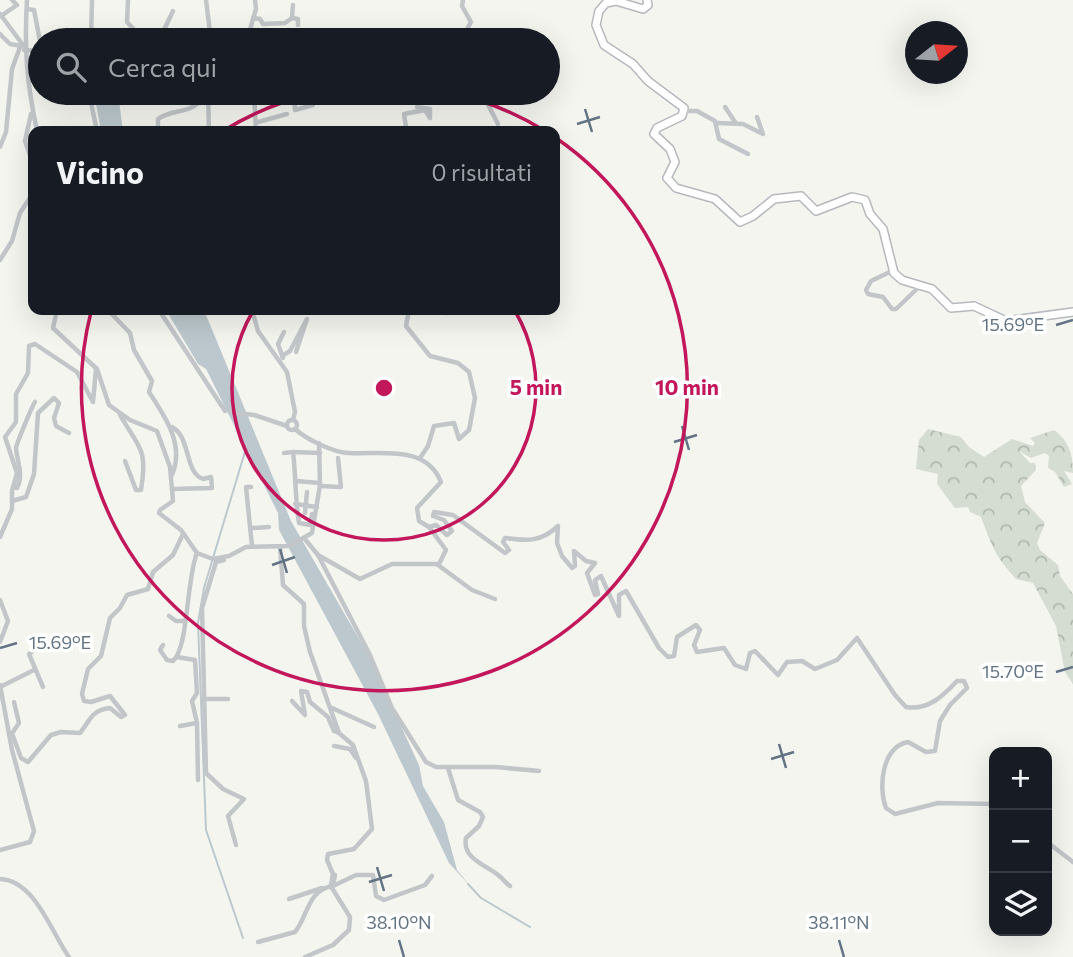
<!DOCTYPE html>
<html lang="it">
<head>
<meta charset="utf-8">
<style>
  :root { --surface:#171b24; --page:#242831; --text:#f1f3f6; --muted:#9ea1a6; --line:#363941 }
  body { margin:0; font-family:Commissioner,sans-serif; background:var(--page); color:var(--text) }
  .controls { position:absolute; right:21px; bottom:21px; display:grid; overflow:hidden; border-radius:14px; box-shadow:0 7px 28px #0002 }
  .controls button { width:63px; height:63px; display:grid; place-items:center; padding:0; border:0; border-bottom:2px solid var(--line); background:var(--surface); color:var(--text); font:35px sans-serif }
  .compass { position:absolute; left:905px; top:21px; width:63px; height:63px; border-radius:50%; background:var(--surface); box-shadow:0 7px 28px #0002; rotate:73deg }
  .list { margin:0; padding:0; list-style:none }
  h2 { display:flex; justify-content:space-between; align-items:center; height:91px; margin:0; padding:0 28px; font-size:30px }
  h2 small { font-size:23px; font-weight:400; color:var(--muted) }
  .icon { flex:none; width:38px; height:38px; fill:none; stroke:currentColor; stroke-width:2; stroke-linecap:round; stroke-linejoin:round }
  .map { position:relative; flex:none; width:1073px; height:957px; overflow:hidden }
  .search { position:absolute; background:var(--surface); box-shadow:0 7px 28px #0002; left:28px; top:28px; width:532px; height:77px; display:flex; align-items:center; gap:18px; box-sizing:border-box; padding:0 24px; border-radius:38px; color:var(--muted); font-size:26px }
  .panel { position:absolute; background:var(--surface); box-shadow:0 7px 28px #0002; left:28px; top:126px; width:532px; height:189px; border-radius:14px }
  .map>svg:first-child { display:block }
</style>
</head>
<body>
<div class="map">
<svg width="1073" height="957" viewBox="0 0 1073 957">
  <defs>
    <pattern id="forest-crowns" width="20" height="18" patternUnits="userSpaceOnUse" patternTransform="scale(1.75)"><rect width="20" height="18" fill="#d5dcd1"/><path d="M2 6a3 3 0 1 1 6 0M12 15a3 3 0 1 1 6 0" fill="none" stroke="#b0b7af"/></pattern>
  </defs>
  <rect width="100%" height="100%" fill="#f5f5f0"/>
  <!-- forest -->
  <path fill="url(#forest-crowns)" d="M928,429L961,437L969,447L984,457L1012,439L1033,446L1035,443L1030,438L1054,430C1069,441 1073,454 1073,473L1064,471L1072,484L1064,487L1055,472L1048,468L1049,456L1045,453L1031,458L1019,451L1030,463H1035L1036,470L1021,486L1025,502L1045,523L1037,543L1040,550L1058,565L1060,576L1073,594V684L1065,672L1056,626L1033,583L1016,579C994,554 993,549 981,517L970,512L968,507L955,508L937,484L938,474L916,469L919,440Z"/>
  <!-- water -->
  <g fill="#bcc8cd">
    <path d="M94,93H118L123,131H101Z"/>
    <path d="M166,310H204L291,521L366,651L419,765L423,786L444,822L457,870L472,888L449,863L378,714L279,530L278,513L206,369L198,364Z"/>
  </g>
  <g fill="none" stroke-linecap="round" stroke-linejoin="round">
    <!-- stream -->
    <g stroke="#bcc8cd" stroke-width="2">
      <path d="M468,884L481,898L530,927"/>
      <path d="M243,938L206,830L198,623L204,588L247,445"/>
    </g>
    <defs>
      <path id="major" d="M647,0L648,5L643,9L616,1L606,3L599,11L596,25L604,45L633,64L648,81L684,108L682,116L657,128L654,134L670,149L675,162L667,178L676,188L715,199L740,222L753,216L774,199L801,196L816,211L852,197L865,200L870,214L883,229L894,273L902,280L932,289L951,308L974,306L1006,321L1073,312"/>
    </defs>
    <!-- major casing -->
    <use href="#major" stroke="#b5b9bd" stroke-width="10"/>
    <!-- minor -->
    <g stroke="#c2c6c9" stroke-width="4.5">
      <path d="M27,0C24,49 27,84 37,131"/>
      <path d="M128,0L127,22L140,36L163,32L173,11"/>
      <path d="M206,0L211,40"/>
      <path d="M27,9L34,10L40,41"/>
      <path d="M0,14L23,45"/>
      <path d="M1,16L17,5L12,0"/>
      <path d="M253,18L260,19L263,24L285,23L292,18L293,5"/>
      <path d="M292,18L298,19V25"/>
      <path d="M0,34L10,44L22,46"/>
      <path d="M91,40L92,0"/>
      <path d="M247,40L256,9L255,0"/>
      <path d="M461,40L471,22L462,6L463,0"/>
      <path d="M24,50L40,51"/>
      <path d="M38,61V51"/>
      <path d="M89,93L97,131"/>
      <path d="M208,93L209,131"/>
      <path d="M254,93L256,131"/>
      <path d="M269,93V97"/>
      <path d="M276,93L277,99"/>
      <path d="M294,93L295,110L313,105"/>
      <path d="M482,93L498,124"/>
      <path d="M725,107L735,122"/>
      <path d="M685,111H697L715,121L719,139L748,154"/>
      <path d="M31,114L25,141L33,164"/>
      <path d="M258,122L287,114"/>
      <path d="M717,123L743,124L763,134L757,117"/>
      <path d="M158,131V119C173,108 191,115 202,98L206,99"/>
      <path d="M290,131L296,129"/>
      <path d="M397,131L406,127L404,114L425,110L430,118V109L417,107"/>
      <path d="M0,147L6,132L12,69L20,47"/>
      <path d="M0,260L12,241L20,213L33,193"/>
      <path d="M892,271L871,281L866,290L868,294L883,297L892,309H896L920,286"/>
      <path d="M57,310L53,328L97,369L109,405L130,420L157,431L170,467L173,501L160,510L159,513L181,530L197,553L213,559L229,556L246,547L289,546L312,533L320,485L319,443"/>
      <path d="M108,310L130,333L134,350L152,381L149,392C165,417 185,444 172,475"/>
      <path d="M159,310L225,411"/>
      <path d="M252,310L258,331L287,372L295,412L293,420"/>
      <path d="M409,310L406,326L430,356L458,363L469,372L475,398L469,430L459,439L454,423L434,426L428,446L420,458"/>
      <path d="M413,310L447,313L451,310"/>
      <path d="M282,356L290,351L307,319L296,352"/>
      <path d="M283,358L278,344L284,332"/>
      <path d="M230,412L254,415L287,426"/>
      <path d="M120,415C139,448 148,448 141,490H136L125,461"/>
      <circle cx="292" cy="425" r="5"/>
      <path d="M172,427C191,437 184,472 203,479L211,477L212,488L172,489"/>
      <path d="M295,429C306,439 334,453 349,453C381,455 426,444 441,482L417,508L419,521L429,527"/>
      <path d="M293,452L320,453"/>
      <path d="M284,453L293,452C296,476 295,499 299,523L310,525L312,514"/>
      <path d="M296,481L320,483"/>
      <path d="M320,486L341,487L338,458"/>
      <path d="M13,487L17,488C24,474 17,462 16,448C16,445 33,404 35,402"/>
      <path d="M251,487H246L252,546"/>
      <path d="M12,501L26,497L34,474L38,413L54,398L59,403L54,418L56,426L69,433"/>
      <path d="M295,504L317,507"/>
      <path d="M305,513L307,492"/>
      <path d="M252,528L269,527"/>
      <path d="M0,537L12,509V491L17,473L5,437L16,422V394L28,373L29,346L35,344L77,372L93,402L96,369"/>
      <path d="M304,538L318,555L360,579L392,564H439L446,550L429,527L436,525L447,535L452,531L444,520L433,516L434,512L453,515L505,553L509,550L503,542L505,538C528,541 541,542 558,526L557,543L562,556L572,568L575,566L574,551L586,561L595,563L587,573L595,595L598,594L595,580L601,576L619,616V595L626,591L659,648L668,657L674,656L677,637L696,625L700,630L694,645L697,652L724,648L735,665L746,669L750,653L755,651L778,675L787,662L802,661L815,669L837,660L857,638L895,695L906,707C928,711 944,695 957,681H964L967,688L950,705L940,721L935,751L926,752L908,742C882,747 878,787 886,808L895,814L938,803L994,804"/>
      <path d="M280,546L283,585L304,604V626L310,652L339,733L353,745L366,781L372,829L354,849L328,854L327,860L333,874L331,885"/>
      <path d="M318,555L370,655L392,708L426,762L436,767H496L539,771"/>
      <path d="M224,560L216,562L202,608L206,773L223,789L244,799L228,816L236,845"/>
      <path d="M438,565L472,590L495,599"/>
      <path d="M0,600L8,621L0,642"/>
      <path d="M169,616L176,621H184"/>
      <path d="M163,645L160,650L167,660L173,661C189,646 186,580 197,553"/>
      <path d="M177,657L195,660L197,693L192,701L197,723L180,726"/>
      <path d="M0,685L12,750L34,831L30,842L0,850"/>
      <path d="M0,687L34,670"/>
      <path d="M43,687L29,654L57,635"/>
      <path d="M203,699H228"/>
      <path d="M292,701L305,715L301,691L307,692L310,702L328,717L334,731L339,733"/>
      <path d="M332,708L374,727"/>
      <path d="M197,723L198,780"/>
      <path d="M9,735L13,736L21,758L28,762L51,735L61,732L80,733C90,721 91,710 110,708L121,717L125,715L110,696L91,702L84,701L82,694L88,669L101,656L110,618L120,608L127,595L148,589L153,572L173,555L183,534"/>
      <path d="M11,735L19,723L14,702"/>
      <path d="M334,746L350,749L356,758"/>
      <path d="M448,768L458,800L480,812L483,817L479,826L466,838C462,859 486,865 498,875C503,878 505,883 510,886"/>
      <path d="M1047,842L1073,862"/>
      <path d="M0,879C35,880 52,934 69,957"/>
      <path d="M333,886L356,875H373L376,896L384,900L425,885L432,876"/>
      <path d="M289,899L322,888"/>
      <path d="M258,942L295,932C307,918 308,889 333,886L335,875"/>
      <path d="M305,957L333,945L349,930L350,917L332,888"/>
    </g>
    <!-- major -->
    <use href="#major" stroke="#fff" stroke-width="7"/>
    <!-- minor-bridge -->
    <path stroke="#c2c6c9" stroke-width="4.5" d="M331,885L332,888"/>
  </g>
  <!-- ticks -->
  <path fill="none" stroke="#627484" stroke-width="2.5" d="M585,109L592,132M577,124L600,117M1056,325L1073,320M682,426L689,450M674,442L697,435M280,549L287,573M272,565L295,557M0,648L17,643M1056,672L1073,667M779,744L786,768M771,759L794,752M377,867L384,891M369,882L392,875M399,940L404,957M839,940L844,957"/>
  <!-- distance rings -->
  <g fill="none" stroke="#c2185b" stroke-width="3.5">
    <path d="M515 311A152 152 0 1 1 253 311"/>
    <path d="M223 131A303 303 0 0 1 316 93M452 93A303 303 0 0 1 545 131M556 138A303 303 0 1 1 91 312"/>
  </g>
  <g font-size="18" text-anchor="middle" fill="#627484" stroke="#fff" stroke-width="7" stroke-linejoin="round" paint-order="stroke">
    <text x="1013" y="331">15.69°E</text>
    <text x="60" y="649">15.69°E</text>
    <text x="1013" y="678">15.70°E</text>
    <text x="399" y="929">38.10°N</text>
    <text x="839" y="929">38.11°N</text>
  </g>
  <circle cx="384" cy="388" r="10" fill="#c2185b" stroke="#fff" stroke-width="3.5"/>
  <g font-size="21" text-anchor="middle" font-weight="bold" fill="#c2185b" stroke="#fff" stroke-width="7" stroke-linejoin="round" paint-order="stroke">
    <text x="536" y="395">5 min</text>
    <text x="687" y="395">10 min</text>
  </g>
</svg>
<div class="controls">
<button>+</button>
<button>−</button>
<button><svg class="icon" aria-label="layers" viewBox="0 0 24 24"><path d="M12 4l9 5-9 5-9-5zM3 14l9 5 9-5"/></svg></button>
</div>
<svg class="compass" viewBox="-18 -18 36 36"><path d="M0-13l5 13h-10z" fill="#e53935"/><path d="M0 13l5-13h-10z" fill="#9ea1a6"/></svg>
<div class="search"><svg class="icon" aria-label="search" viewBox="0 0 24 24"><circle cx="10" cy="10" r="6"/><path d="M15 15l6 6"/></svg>Cerca qui</div>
<section class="panel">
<h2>Vicino<small>0 risultati</small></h2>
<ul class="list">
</ul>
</section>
</div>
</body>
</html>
